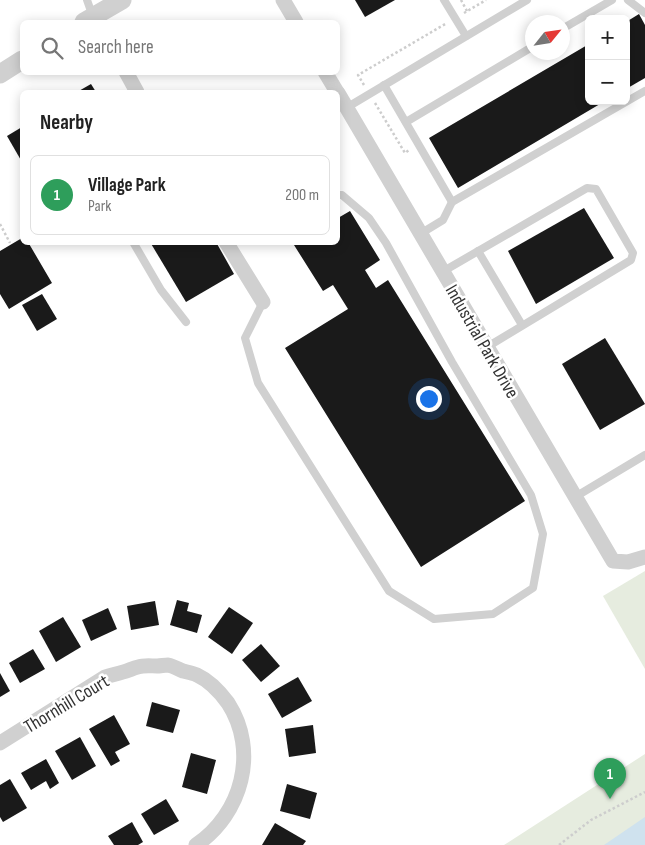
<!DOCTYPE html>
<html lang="en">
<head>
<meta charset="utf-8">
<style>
  :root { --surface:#fff; --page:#f6f6f6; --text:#222; --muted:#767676; --line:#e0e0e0; --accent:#2563eb }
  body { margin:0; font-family:"Sofia Sans Condensed",sans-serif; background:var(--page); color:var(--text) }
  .controls { position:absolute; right:15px; top:15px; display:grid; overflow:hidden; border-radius:8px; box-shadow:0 2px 12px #0003 }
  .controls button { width:45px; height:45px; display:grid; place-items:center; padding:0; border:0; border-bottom:1px solid var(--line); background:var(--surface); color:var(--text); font:25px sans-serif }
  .compass { position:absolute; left:525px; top:15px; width:45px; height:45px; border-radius:50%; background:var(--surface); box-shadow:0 2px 12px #0003; rotate:60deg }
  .you { position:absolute; left:428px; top:398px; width:18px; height:18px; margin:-12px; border:4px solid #fff; border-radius:50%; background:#1a73e8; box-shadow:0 0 0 8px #1a73e833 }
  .badge { display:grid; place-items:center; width:32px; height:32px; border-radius:50%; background:var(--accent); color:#fff; font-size:16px; font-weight:700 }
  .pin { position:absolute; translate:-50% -41px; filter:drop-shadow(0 1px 2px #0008) }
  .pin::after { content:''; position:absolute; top:26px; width:18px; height:15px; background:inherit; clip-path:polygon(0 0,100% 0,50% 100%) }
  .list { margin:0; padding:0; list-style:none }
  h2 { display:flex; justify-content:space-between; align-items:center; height:65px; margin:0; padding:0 20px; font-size:21px }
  h2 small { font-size:16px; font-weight:400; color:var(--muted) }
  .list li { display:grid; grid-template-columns:32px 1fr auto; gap:15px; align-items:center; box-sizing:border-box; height:80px; margin:0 10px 10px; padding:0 10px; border:1px solid var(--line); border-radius:8px }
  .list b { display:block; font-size:19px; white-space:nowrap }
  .list p { margin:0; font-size:16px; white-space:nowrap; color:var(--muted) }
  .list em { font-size:16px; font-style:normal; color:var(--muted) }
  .icon { flex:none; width:28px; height:28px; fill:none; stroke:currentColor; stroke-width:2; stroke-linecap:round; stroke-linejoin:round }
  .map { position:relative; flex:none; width:645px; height:845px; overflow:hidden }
  .search { position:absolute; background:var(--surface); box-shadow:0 2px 12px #0003; left:20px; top:20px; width:320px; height:55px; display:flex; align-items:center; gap:12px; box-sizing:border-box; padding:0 18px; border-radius:8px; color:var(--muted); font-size:19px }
  .panel { position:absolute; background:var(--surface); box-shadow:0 2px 12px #0003; left:20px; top:90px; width:320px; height:155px; border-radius:8px }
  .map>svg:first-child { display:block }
</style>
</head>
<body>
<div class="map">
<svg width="645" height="845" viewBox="0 0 645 845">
  <rect width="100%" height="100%" fill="#fff"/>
  <!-- green -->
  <g fill="#e6ecdf">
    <path d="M645,571V669L603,596Z"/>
    <path d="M645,754V845H504Z"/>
  </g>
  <!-- water -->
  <path fill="#cfe2ee" d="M645,817V845H604Z"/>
  <!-- building -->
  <g fill="#1a1a1a">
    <path d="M355,0H395L365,17Z"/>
    <path d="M639,14L645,25V78L626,89V22Z"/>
    <path d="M589,44V101H605L458,188L429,138Z"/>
    <path d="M91,84L96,92H77Z"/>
    <path d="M22,127V162L7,136Z"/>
    <path d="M584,208L614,258L536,304L508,251Z"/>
    <path d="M350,211L380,260L365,270L376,288L388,280L525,501L421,567L285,348L348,309L333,285L323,291L294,245L299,242H338V218Z"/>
    <path d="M22,238V242H28L52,283L9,309L0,294V251Z"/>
    <path d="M150,242H216L234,274L186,302Z"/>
    <path d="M42,294L57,319L37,331L22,305Z"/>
    <path d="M605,338L645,404L600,430L562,364Z"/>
    <path d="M177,600L189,603L187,611L202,615L197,633L170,625Z"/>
    <path d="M155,601L159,625L131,630L127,606Z"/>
    <path d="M229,607L253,623L232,654L208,637Z"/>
    <path d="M108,608L117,629L91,641L82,620Z"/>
    <path d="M63,617L81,647L56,662L39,631Z"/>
    <path d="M261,644L280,666L261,682L242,660Z"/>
    <path d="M33,649L45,669L20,683L9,663Z"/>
    <path d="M0,673L10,691L0,697Z"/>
    <path d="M298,677L312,701L282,718L268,694Z"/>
    <path d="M152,702L180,710L173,733L146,726Z"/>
    <path d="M114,715L130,744L115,752L120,761L111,766L89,729Z"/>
    <path d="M313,725L316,753L289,757L285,729Z"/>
    <path d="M80,737L96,766L72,780L55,751Z"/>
    <path d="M191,753L216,760L207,794L182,787Z"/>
    <path d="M46,759L59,783L50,789L46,781L31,790L21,773Z"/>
    <path d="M10,779L27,808L3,822L0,817V785Z"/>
    <path d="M287,784L317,793L310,819L280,811Z"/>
    <path d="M166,799L179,821L154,835L141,814Z"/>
    <path d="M132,822L143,842L138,845H114L108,836Z"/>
    <path d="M275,823L306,841L303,845H262Z"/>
  </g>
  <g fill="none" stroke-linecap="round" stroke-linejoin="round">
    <!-- path -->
    <g stroke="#cdcdcd" stroke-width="2.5" stroke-dasharray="2.5 2.5" stroke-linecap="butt">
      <path d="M461,0L467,11"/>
      <path d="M464,13L486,0"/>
      <path d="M364,85L358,75L447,23"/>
      <path d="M375,103L405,153L409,150"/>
      <path d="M0,224L10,243"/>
      <path d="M559,845L591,820L645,792"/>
    </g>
    <!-- service -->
    <g stroke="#d0d0d0" stroke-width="8">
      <path d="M87,0L93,17"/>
      <path d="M444,0L466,36"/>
      <path d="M628,0L645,13"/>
      <path d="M562,29L612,0"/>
      <path d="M384,85L452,202"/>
      <path d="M346,108L527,0"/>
      <path d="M406,122L532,47"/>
      <path d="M420,234L443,220L452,202L645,91"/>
      <path d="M133,242L161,290L186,322"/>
      <path d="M478,251L522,325"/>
      <path d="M442,272L587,188L596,189L633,253L631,260L487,347"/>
      <path d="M263,302L245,338L258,383L389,591L434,619L493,614L533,588L543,534L531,495L452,362L386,243L369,218L342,195H338"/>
      <path d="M575,497L645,455"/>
    </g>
    <!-- minor -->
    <g stroke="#d0d0d0" stroke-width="15">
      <path d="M283,0L296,22"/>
      <path d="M126,72L137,92"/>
      <path d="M325,72L337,92"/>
      <path d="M338,93L613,561L628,562L645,557"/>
      <path d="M226,242L263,302"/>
      <path d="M0,743L105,677C111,675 117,674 123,672C128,671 133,668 138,667C144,665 151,666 157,666C160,666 165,665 168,665C173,666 178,669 183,671C187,672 193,673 197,675C210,681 220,692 228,703C259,751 242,814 196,845"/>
    </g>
    <!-- tertiary -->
    <g stroke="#d0d0d0" stroke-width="19">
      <path d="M84,22L122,0"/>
      <path d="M0,74L22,60"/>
    </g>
  </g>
  <g text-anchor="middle" stroke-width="5" stroke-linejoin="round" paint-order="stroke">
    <!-- street labels -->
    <g font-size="19" fill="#333" stroke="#fff">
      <text transform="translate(483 341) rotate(60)" y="7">Industrial Park Drive</text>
      <text transform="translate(66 703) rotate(-31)" y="7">Thornhill Court</text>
    </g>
  </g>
</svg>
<div class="controls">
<button>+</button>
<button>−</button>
</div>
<svg class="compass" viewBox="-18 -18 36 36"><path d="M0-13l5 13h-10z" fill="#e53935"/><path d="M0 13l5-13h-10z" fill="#767676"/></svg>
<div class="you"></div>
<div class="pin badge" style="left:610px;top:799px;background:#2e9e5b">1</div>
<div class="search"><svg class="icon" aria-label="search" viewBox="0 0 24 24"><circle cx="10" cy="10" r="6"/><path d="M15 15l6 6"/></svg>Search here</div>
<section class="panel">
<h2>Nearby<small></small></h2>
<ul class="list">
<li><span class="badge" style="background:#2e9e5b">1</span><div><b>Village Park</b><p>Park</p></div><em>200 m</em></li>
</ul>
</section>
</div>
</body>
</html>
